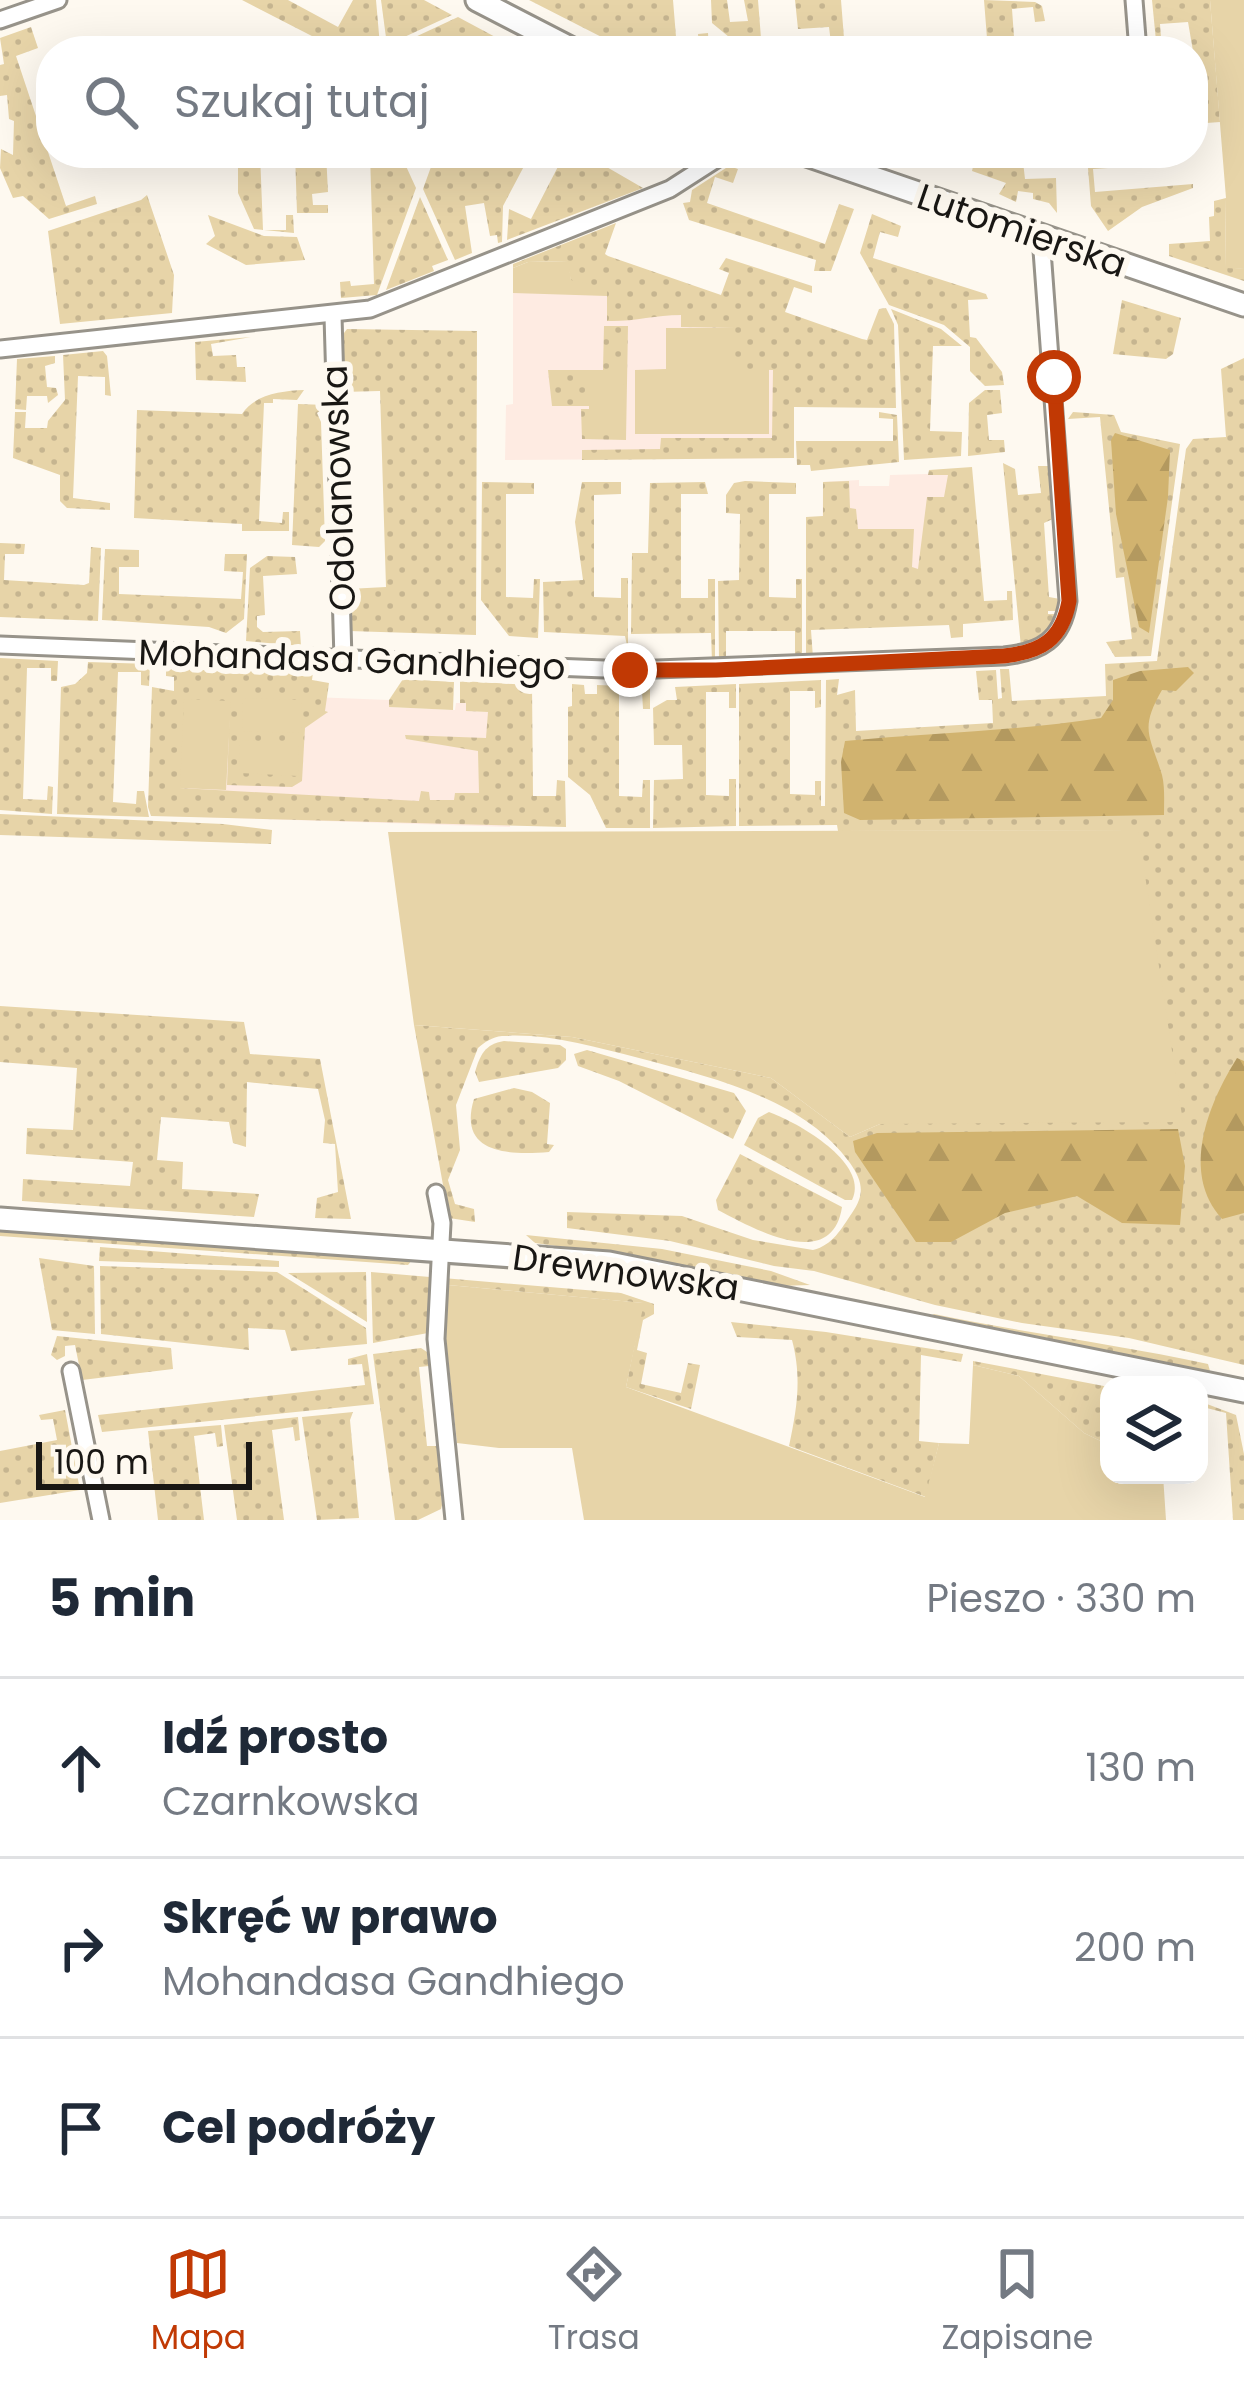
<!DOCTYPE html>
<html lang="pl">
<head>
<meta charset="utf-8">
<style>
  :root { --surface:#fff; --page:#f2f2f3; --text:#1f2937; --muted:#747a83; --line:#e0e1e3; --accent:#c13904 }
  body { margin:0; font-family:Poppins,sans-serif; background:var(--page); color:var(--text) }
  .controls { position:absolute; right:36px; bottom:36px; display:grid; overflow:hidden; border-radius:24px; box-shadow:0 12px 48px #0002 }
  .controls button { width:108px; height:108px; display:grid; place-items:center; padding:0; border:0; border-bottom:3px solid var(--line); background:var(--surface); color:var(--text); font:60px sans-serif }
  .scale { position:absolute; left:36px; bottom:30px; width:216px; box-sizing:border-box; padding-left:12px; border:6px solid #191714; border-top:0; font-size:33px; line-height:42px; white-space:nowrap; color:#191714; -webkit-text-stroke:9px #fef9f0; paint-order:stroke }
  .stop { position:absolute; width:36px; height:36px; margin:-27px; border:9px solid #c13904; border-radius:50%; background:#fff }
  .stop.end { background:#c13904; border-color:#fff; box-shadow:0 3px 12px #0008 }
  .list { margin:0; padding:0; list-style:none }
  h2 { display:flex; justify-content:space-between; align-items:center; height:156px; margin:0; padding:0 48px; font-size:51px }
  h2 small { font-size:39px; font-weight:400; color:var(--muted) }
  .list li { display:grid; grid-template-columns:78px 1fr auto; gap:36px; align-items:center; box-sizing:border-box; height:180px; padding:0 48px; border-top:3px solid var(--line) }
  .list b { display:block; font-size:45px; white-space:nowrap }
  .list p { margin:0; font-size:39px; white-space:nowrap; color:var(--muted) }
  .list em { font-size:39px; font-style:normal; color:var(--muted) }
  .icon { flex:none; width:66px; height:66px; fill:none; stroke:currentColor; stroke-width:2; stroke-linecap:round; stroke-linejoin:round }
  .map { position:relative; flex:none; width:1244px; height:1520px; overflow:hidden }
  .search { position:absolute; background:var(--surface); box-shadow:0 12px 48px #0002; left:36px; right:36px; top:36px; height:132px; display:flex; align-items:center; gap:30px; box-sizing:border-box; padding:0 42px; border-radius:48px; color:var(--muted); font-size:45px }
  .sheet { height:696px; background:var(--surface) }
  nav { display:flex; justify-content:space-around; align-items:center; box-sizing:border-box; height:168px; border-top:3px solid var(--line); background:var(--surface); font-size:33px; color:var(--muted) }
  nav a { display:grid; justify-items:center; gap:6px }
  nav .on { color:var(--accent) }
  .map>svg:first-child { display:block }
</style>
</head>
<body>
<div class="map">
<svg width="1244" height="1520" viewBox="0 0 1244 1520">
  <defs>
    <pattern id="grass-dots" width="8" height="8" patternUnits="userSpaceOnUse" patternTransform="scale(3)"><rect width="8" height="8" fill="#e7d4a8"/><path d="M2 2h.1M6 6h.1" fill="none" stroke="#c6b590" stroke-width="1.8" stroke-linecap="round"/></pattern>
    <pattern id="forest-firs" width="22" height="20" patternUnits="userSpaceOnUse" patternTransform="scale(3)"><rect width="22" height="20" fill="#d1b36f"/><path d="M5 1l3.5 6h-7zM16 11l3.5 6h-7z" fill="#b3995f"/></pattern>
  </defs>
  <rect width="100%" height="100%" fill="#fef9f0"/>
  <!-- education -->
  <g fill="#feebe2">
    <path d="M571,262L803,348L794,401V458L505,460L506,405L513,404V268Z"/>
    <path d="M961,473L953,599H822L823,482L859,480V486H889L890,475Z"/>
    <path d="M175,675L312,697L389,700L390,707L455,710L456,703H466L467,711L514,712L510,827L170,816Z"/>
  </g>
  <!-- grass -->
  <g fill="url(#grass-dots)">
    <path d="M242,0H288L338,27L353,0H376L380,46L341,51Z"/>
    <path d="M381,0H424L452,15L387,45Z"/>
    <path d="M529,0H673L677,49L699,48L698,34L708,33L709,51H629Z"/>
    <path d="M711,0H727L730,22L748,21L744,0H758L762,51H746L712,23Z"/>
    <path d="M795,0H841L845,51H832L829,27L798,29Z"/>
    <path d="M984,0L1035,2L1042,6L1045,21L1035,22L1033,7L1012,9L1015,51H988Z"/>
    <path d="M1152,0H1210L1220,122L1193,124V51L1188,22L1160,24L1162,51H1157Z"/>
    <path d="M458,17L499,39L485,51H396L398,45Z"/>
    <path d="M31,27L38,48L16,56L66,206L95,196L97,204L49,219L23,196L13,198L0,168L1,149L13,155L14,121L9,119L7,95L0,96V65L4,64L0,38Z"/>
    <path d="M238,153H260L263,230H286V215H293L294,233L254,229L238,193Z"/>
    <path d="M295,153H326L328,192L312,194L313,205H328V213H297Z"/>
    <path d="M362,153H400L416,188L377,295L341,298L340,282L350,281L351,286L374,284L370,154Z"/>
    <path d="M436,153H531L503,206L502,242L498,243L497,235L490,236L484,203L465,206L472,253L455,260L423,189Z"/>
    <path d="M565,153H611L605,166L643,188L507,240L509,209L531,219Z"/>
    <path d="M996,153H1022L1025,179L1056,178L1057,213L1049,203L1033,199V193L1018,191L1016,202L999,194L1006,183L972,171L974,162L996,161Z"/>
    <path d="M1107,163L1108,168L1093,169L1095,192L1193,184V188L1142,207L1108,231L1091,206L1088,168Z"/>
    <path d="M729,166L738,169L733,183L715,177L707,203L825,244L839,204L854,209L831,271H814L816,260L689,220L683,203L690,202L692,190Z"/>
    <path d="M147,195L174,275L172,313L60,324L48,231L141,200Z"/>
    <path d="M420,197L448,260L432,266L434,271L386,290Z"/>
    <path d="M1226,198L1225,267L1244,269V281L1169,256V244L1210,241L1209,217L1214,216V201Z"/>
    <path d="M872,214L901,226L898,237L880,232L873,258L986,294L988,299L968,300L970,337L976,338L1002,372L1004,385L985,386L970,371V347L944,325L889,305L860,253Z"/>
    <path d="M208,215L264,236L297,237L305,260L246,265L206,244L215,236Z"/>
    <path d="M616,223L605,254L608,256L721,295L729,273L719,269L726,258L812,286V293L794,287L785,312L862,339L867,340L879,309L886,308L894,324L896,408L794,407V458L582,460V450L660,449L661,438H772L773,370L735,369L734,328L681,327V315C654,315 633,322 607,321V290L571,281L567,261L528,262L513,268V264Z"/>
    <path d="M1122,300L1181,318L1173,354L1166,359L1113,354Z"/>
    <path d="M891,309L941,329L962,346H933L930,431L962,432L961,456L904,460L898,325Z"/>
    <path d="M604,326H628L626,440L582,439L581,409H589L590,435L589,375V406H552L548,370H603Z"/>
    <path d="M347,329L477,331L476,635L349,631L348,589L386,587L380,391L342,392L341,337Z"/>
    <path d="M251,337L211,344L213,356L236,355L237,367H245L246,382L196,380L195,342Z"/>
    <path d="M103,351L107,356L111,396L105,395V377L78,376L73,498L110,503V510L67,508L60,501V475L13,458L15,412H26L25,428H47L48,421L65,400L63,355Z"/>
    <path d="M55,356V363L45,366L47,387L56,388L58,395L48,403L47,396H27L26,410L15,409L17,359Z"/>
    <path d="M1244,358V1365L1129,1338L1022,1323L935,1305L814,1271L774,1266L670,1241L567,1228V1212L682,1216L753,1240L813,1250C833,1245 841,1229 852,1213C865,1194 863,1182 850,1163C803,1098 713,1078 639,1058C594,1047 549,1033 502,1036C492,1037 485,1042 478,1048L456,1105L460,1150L448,1180L455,1204L474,1209L475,1222L449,1218L414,1025L572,1037L771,1078L850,1137L880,1124L1138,830L838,831L837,825L739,826V684L821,680V707L815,708V691H790V794L815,795V781H821V806H825L826,680L839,679L837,695L855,690L856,731L993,723L992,700H979L976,671L996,670L998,699L1002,698L1000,669H1009L1012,701L1106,696L1105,664L1157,661L1186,449L1193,439L1226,437L1221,369Z"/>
    <path d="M304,390L297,400L273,399V403H264L259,521L282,523L283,512H289V531H242V524L134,518L137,410L242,414C255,394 281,391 304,390Z"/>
    <path d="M985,390H1000L1002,413L987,415L989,440H1004L1005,452L968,456L969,403Z"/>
    <path d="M298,404L327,405L317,413L321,422L325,541L319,547L292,545Z"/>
    <path d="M879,412L897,415L899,462L811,471L810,465H797L796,441H893V419L879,418Z"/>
    <path d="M1073,412L1114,415L1121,432L1180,444L1151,656L1115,657L1106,642L1132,639L1124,577L1116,578L1100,417L1068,419Z"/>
    <path d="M1003,463L1015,469L1018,495L1041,493L1038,466H1053L1055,518L1044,523L1049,597L1060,599L1059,611H1048V614H1055C1052,635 1039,642 1021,647Z"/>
    <path d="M972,467L984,601L1007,600V591H1012L1013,620L963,624V637L951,638L949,625L811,630L813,658H806V517L823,516V482L849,481L850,508L856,509L858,529H914L912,567L918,569L927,497H944L948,475H928L929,470Z"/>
    <path d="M745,481L796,483V494H769V597L796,598V579H802V658L795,659V631H726V659L719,660L718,581L739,580L740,514L726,513V495L734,483Z"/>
    <path d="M482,482L534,483V494H506V597L533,598L534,579H540L538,638L509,636L481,600Z"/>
    <path d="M582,482H621V494L594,495V597L621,598V578H628V650L625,636L544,632L543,582L583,580L575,522Z"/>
    <path d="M705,482L708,494H681V598H708V579H715V662H712L711,633L631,634L632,553H648L650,483Z"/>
    <path d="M0,543L25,544L24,554H5L4,580L84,585L89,583L91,547L101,548L98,621L0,617Z"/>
    <path d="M105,549L139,550V567H119V594L241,599L243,572L224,571L225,554H247L244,619L226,633L209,627L102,620Z"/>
    <path d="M267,556L295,557L297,574L263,576L265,615L257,616V627L263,632L300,631L301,646L246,641L250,568Z"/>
    <path d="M0,658L58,661L57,681H51V668H27L23,799L47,800L48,786L53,787L52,814L0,810Z"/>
    <path d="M88,662L150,664L149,686L141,685V672H118L113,802L136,804L137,791H144L149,817L57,814L61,687L75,684L87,673Z"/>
    <path d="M166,665L313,672L312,680L329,683L325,711L328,712L305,728L302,781L292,787L227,785L230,702L180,788L419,801L421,791L429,792L430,800H454L455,793H479L478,751L406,739L405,735L486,738L488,712L466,711V703H460V681L532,685L533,796H556L557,780L565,781L566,827L151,816L148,807L152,687L174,691V677L166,676Z"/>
    <path d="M403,679L454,682L453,710L389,707V700Z"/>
    <path d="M572,684L584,685L585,694H597V685L650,687V709H643L642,692L619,693V796L642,797L643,780H650V828H606L590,795L568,777V707L572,706Z"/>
    <path d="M736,684V708H729V692H706V795L729,796V779H736V826L653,828L654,780L683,779L682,745H654L653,708L667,700H677L675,687Z"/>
    <path d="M0,814L223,824L272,830L271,844L0,835Z"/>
    <path d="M0,1006L244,1022L250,1054L320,1059L351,1219L315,1218L317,1198L338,1192L335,1144L323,1143L325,1120L318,1089L247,1082L246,1147L233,1143L229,1122L161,1117L157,1160L183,1162L182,1189L259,1194L254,1217L22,1201L23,1179L130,1186L133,1162L26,1154L27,1128L73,1130L77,1068L0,1062Z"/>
    <path d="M504,1041L560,1045L566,1049V1060L558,1068L479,1082L475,1072C480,1055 485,1044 504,1041Z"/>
    <path d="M587,1050L734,1093L746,1111L733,1139L619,1081L578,1066L574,1054Z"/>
    <path d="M514,1088L532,1092L550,1103L547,1144L554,1145L549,1152C510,1155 457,1155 474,1099Z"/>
    <path d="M769,1112C797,1122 870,1163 852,1200H845L744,1145L758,1118Z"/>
    <path d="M740,1154L842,1207C832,1273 754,1229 718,1210L716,1200Z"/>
    <path d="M34,1231L412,1260L408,1265L0,1236V1232Z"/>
    <path d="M526,1235L662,1249L771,1271L810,1285L779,1286L634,1257L535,1243Z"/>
    <path d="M100,1247L279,1261V1267L99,1261Z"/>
    <path d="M39,1258L94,1266L95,1334L52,1330Z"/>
    <path d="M100,1266L277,1272L366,1328L367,1344L291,1351L285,1330L248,1328L249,1350L101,1334Z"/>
    <path d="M366,1272L367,1322L288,1273Z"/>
    <path d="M371,1272L430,1277L428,1333L373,1343Z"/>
    <path d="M443,1278L621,1293L654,1304V1314L643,1320L637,1350L647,1353L641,1384L681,1393L688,1363L700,1365L691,1409L626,1387L643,1303L448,1285Z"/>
    <path d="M934,1314C1025,1333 1117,1344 1208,1364L1210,1371L927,1318Z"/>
    <path d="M731,1322L826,1332L963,1354L961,1362L921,1355L919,1441L939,1443L926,1497L789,1446C797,1408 802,1378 792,1340L737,1337Z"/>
    <path d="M57,1336L171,1348L173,1369L82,1380L75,1345L65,1346V1356L57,1360L51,1355Z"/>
    <path d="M421,1348L427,1352L429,1366L419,1367L427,1446H438L442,1505L441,1509L418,1520H395L373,1354Z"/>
    <path d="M367,1354L374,1404L102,1432L98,1415L365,1385L362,1364L348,1365V1359Z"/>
    <path d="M973,1361L1109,1387V1445L1084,1433L1019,1376L973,1365Z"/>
    <path d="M1199,1401L1236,1415L1244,1454V1520H1233L1226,1413L1199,1406Z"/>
    <path d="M65,1410L80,1490L0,1503V1451L57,1440L53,1419L41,1420L39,1415Z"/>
    <path d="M353,1412L350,1420L359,1518L317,1520L302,1417Z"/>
    <path d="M298,1417L300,1440L295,1441L293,1427L272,1430L284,1520H237L224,1425Z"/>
    <path d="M221,1425L223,1446L217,1447L215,1433L194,1436L204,1520H158L148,1431Z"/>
  </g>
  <!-- forest -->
  <g fill="url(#forest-firs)">
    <path d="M1115,433L1170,450L1168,497L1149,633L1139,627L1116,514L1111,440Z"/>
    <path d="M1188,667L1194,673L1176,691L1162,690C1139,730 1150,735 1162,775C1165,787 1164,802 1164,815L860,820L844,813L841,762L845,741C931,733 1016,731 1101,718L1113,700V680L1140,671Z"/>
    <path d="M1237,1058L1244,1061V1213L1222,1219C1180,1173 1208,1104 1237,1058Z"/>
    <path d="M1178,1129L1185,1166L1180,1225L1122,1223L1077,1196L1005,1213L951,1242H916L855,1152L853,1141L877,1133Z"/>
  </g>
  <!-- garden -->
  <g fill="#e7d4a8">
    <path d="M1210,0H1244V269L1225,268L1226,198Z"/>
    <path d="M568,261L571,280L607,289V296L513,293V268L528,262Z"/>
    <path d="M666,328H735V369H769V434H635V370L666,369Z"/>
    <path d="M589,375H623L624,435H589Z"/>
    <path d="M243,698L302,700L301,733L242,731Z"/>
    <path d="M184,699L231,701L226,790L180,788Z"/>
    <path d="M240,740L299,743L298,776L239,773Z"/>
    <path d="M1138,830L1183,1122L880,1124L850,1137L771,1078L572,1037L414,1025L388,832Z"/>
    <path d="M448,1285L644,1303L626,1387L925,1497L939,1443L969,1444L973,1365L1019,1376L1084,1433L1109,1445V1475H1163L1166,1520H584L572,1448H499L457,1443L446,1340Z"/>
  </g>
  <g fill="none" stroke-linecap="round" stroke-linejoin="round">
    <defs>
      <g id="street">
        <path d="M1134,0L1138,51"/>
        <path d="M0,20L58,0"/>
        <path d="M333,316L343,659"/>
        <path d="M0,349L370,309L670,189L726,153"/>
        <path d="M0,645L630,670L1004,656C1041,652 1062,640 1068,601L1041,237"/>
        <path d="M436,1193L442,1223L436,1339L454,1520"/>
        <path d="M71,1371L101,1520"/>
      </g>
      <g id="secondary">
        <path d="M477,0L576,51"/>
        <path d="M801,153L1244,305"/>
        <path d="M0,1219L609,1263L1244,1391"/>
      </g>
    </defs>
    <!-- street casing -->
    <use href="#street" stroke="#97938a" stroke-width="21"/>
    <!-- secondary casing -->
    <use href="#secondary" stroke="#97938a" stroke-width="27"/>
    <!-- street -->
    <use href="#street" stroke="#fff" stroke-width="15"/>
    <!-- secondary -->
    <use href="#secondary" stroke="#fff" stroke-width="21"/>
  </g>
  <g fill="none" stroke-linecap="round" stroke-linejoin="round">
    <!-- route -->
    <path stroke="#c13904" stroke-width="15" d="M630,670H716L1004,656C1041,652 1062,640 1069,601L1054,377"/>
  </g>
  <g text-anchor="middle" stroke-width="12" stroke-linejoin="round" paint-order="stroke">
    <!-- street labels -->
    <g font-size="36" fill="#191714" stroke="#fef9f0">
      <text transform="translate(1022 230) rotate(19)" y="13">Lutomierska</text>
      <text transform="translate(338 488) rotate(-92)" y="13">Odolanowska</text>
      <text transform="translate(352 659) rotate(2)" y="13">Mohandasa Gandhiego</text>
      <text transform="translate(626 1272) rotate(8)" y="13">Drewnowska</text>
    </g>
  </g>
</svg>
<div class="controls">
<button><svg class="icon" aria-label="layers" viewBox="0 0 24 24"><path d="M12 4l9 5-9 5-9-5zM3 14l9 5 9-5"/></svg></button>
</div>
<div class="scale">100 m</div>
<div class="stop" style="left:1054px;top:377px"></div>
<div class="stop end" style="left:630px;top:670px"></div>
<div class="search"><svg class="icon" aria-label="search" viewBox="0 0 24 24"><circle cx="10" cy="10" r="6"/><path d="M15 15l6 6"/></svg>Szukaj tutaj</div>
</div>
<section class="sheet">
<h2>5 min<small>Pieszo · 330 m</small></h2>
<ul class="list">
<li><svg class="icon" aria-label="ahead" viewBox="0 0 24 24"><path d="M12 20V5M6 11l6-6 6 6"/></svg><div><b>Idź prosto</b><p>Czarnkowska</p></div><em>130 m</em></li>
<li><svg class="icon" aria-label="right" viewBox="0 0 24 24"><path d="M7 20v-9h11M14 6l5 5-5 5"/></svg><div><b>Skręć w prawo</b><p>Mohandasa Gandhiego</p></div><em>200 m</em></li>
<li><svg class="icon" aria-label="arrive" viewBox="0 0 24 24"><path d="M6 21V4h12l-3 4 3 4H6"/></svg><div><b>Cel podróży</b></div></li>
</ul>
</section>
<nav>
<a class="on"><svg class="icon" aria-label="map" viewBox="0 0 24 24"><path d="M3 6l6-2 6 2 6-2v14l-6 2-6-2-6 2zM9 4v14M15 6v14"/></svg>Mapa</a>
<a><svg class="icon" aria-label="directions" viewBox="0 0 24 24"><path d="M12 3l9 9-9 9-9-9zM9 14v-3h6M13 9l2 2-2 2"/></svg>Trasa</a>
<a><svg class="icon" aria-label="saved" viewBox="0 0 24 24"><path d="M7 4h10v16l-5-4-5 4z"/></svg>Zapisane</a>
</nav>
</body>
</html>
